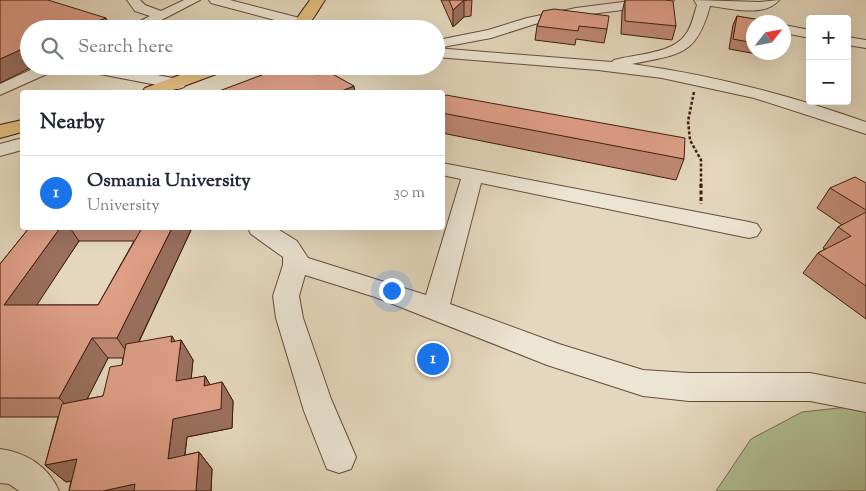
<!DOCTYPE html>
<html lang="en">
<head>
<meta charset="utf-8">
<style>
  :root { --surface:#fff; --page:#f2f2f3; --text:#1f2937; --muted:#747a83; --line:#e0e1e3; --accent:#1a73e8 }
  body { margin:0; font-family:"Sorts Mill Goudy",serif; background:var(--page); color:var(--text) }
  .controls { position:absolute; right:15px; top:15px; display:grid; overflow:hidden; border-radius:5px; box-shadow:0 5px 20px #0002 }
  .controls button { width:45px; height:45px; display:grid; place-items:center; padding:0; border:0; border-bottom:1px solid var(--line); background:var(--surface); color:var(--text); font:25px sans-serif }
  .compass { position:absolute; left:746px; top:15px; width:45px; height:45px; border-radius:50%; background:var(--surface); box-shadow:0 5px 20px #0002; rotate:59deg }
  .you { position:absolute; left:391px; top:290px; width:18px; height:18px; margin:-12px; border:4px solid #fff; border-radius:50%; background:#1a73e8; box-shadow:0 0 0 8px #1a73e833 }
  .badge { display:grid; place-items:center; width:32px; height:32px; border-radius:50%; background:var(--accent); color:#fff; font-size:16px; font-weight:700 }
  .pin { position:absolute; translate:-50% -50%; border:2px solid #fff; box-shadow:0 1px 5px #0006 }
  .list { margin:0; padding:0; list-style:none }
  h2 { display:flex; justify-content:space-between; align-items:center; height:65px; margin:0; padding:0 20px; font-size:21px }
  h2 small { font-size:16px; font-weight:400; color:var(--muted) }
  .list li { display:grid; grid-template-columns:32px 1fr auto; gap:15px; align-items:center; box-sizing:border-box; height:75px; padding:0 20px; border-top:1px solid var(--line) }
  .list b { display:block; font-size:19px; white-space:nowrap }
  .list p { margin:0; font-size:16px; white-space:nowrap; color:var(--muted) }
  .list em { font-size:16px; font-style:normal; color:var(--muted) }
  .icon { flex:none; width:28px; height:28px; fill:none; stroke:currentColor; stroke-width:2; stroke-linecap:round; stroke-linejoin:round }
  .map { position:relative; flex:none; width:866px; height:491px; overflow:hidden }
  .search { position:absolute; background:var(--surface); box-shadow:0 5px 20px #0002; left:20px; top:20px; width:425px; height:55px; display:flex; align-items:center; gap:12px; box-sizing:border-box; padding:0 18px; border-radius:28px; color:var(--muted); font-size:19px }
  .panel { position:absolute; background:var(--surface); box-shadow:0 5px 20px #0002; left:20px; top:90px; width:425px; height:140px; border-radius:5px }
  .map>svg:first-child { display:block }
</style>
</head>
<body>
<div class="map">
<svg width="866" height="491" viewBox="0 0 866 491">
  <rect width="100%" height="100%" fill="#e4d7bd"/>
  <filter id="stains"><feTurbulence type="fractalNoise" baseFrequency=".004" numOctaves="4"/><feColorMatrix values="0 0 0 0 .2 0 0 0 0 .09 0 0 0 0 .02 0 0 0 .5 -.17"/></filter>
  <radialGradient id="worn" r=".72"><stop offset=".6" stop-color="#630" stop-opacity="0"/><stop offset="1" stop-color="#630" stop-opacity=".3"/></radialGradient>
  <!-- green -->
  <path fill="#b0bf94" stroke="#766e50" d="M866,405V491H716L751,439L802,412Z"/>
  <g fill="none" stroke-linecap="round" stroke-linejoin="round">
    <defs>
      <g id="minor">
        <path d="M127,0H140L145,5L161,11L184,0H200L144,29H125L150,16L135,11Z"/>
        <path d="M209,0H230L331,26L333,29H309L211,3Z"/>
        <path d="M638,0H674L668,4L576,16L535,24L491,38L443,47L436,44L438,40L488,30L527,18L576,8Z"/>
        <path d="M694,0L760,2L779,0C765,18 730,8 710,6C696,57 679,54 632,64C712,75 789,95 866,122V134L754,98L662,78L598,70L436,57V48L612,62L614,60C635,54 673,54 686,34C692,26 694,14 697,5Z"/>
        <path d="M784,25L810,30V38L784,33Z"/>
        <path d="M847,37L866,40V48L847,45Z"/>
        <path d="M39,66H60L58,69L0,95V84Z"/>
        <path d="M76,66H110L178,79L184,81L186,84L184,87L178,89L84,71Z"/>
        <path d="M299,66H343L341,69L296,80L268,92H248L250,88Z"/>
        <path d="M22,138V150L0,156V144Z"/>
        <path d="M442,163L749,222L757,224L761,230L757,236L749,238L481,183L450,304L559,344L643,370L689,373H810L866,384V412L810,401H689L643,396L547,365L375,297L305,275L299,296L303,318L331,399L356,457L351,469L339,473L327,469L304,411L276,318L273,296L283,265V257L251,234L248,228H276L297,241L308,258L426,295L461,179L442,175Z"/>
        <path d="M0,449C26,452 49,467 59,491H19L9,484L0,483Z"/>
      </g>
      <g id="major">
        <path d="M310,0H325C310,22 312,29 284,29L297,18Z"/>
        <path d="M204,66H230L227,70L168,92H142L145,88Z"/>
        <path d="M22,120V132L0,138V125Z"/>
      </g>
    </defs>
    <!-- minor casing -->
    <use href="#minor" stroke="#664c38" stroke-width="2"/>
    <!-- major casing -->
    <use href="#major" stroke="#3c1d0c" stroke-width="2"/>
    <!-- path-far1 -->
    <path stroke="#3c1d0c" stroke-width="2.5" stroke-dasharray="3 2" stroke-linecap="butt" d="M694,92L688,121L690,140L701,160V186"/>
    <!-- path -->
    <path stroke="#3c1d0c" stroke-width="3" stroke-dasharray="4 2.5" stroke-linecap="butt" d="M701,184V204"/>
    <!-- minor -->
    <use href="#minor" fill="#ede5d4" fill-rule="evenodd"/>
    <!-- major -->
    <use href="#major" fill="#e2bc7e" fill-rule="evenodd"/>
  </g>
  <!-- wall -->
  <g fill="#bf8874" stroke="#3c1d0c" fill-rule="evenodd">
    <path d="M441,0H472L471,16L464,17L453,27Z"/>
    <path d="M625,0L676,26L672,40L621,34L622,12Z"/>
    <path d="M543,11L607,29L604,43L576,39L575,45L535,40L537,26Z"/>
    <path d="M737,16L754,22V52H769L768,56L729,49L733,25Z"/>
    <path d="M442,100L684,159L676,180L442,133Z"/>
    <path d="M866,183V319L803,273L818,253L825,249L823,248L838,227L842,225L817,208L830,188Z"/>
    <path d="M29,228H192L139,342H175L181,340L193,360L191,379L205,376L210,385L222,382L233,401L232,428L187,437L185,455L199,452L212,469L211,491H69L71,481L66,482L45,465L58,417H0V264ZM79,241H134L98,305H36ZM108,358H123L122,365L103,396L87,399Z"/>
  </g>
  <!-- shaded-wall -->
  <g fill="#9b6f5e" stroke="#3c1d0c">
    <path d="M464,0V17L453,27V10Z"/>
    <path d="M106,18L111,29H79Z"/>
    <path d="M28,46L29,66H34L0,83V59Z"/>
    <path d="M354,86L355,92H339Z"/>
    <path d="M60,228H70L79,241L23,326L4,305Z"/>
    <path d="M172,228H192L131,358L117,338Z"/>
    <path d="M172,336L180,350L181,340L193,360L189,401L176,381L171,342Z"/>
    <path d="M92,338L108,358L78,417L59,398Z"/>
    <path d="M205,376L216,395L204,386Z"/>
    <path d="M222,382L233,401L232,428L187,437L182,476L168,459L173,419Z"/>
    <path d="M199,452L212,469L211,491H196Z"/>
    <path d="M77,459L96,476L66,482L45,465Z"/>
    <path d="M135,484L143,491H103V490Z"/>
  </g>
  <!-- building -->
  <g fill="#de9e87" stroke="#3c1d0c">
    <path d="M0,0H48L106,18L79,29H29V46L0,59Z"/>
    <path d="M449,0H467H464L453,10Z"/>
    <path d="M625,0H665L673,1L676,26L625,21Z"/>
    <path d="M554,9L609,16L607,29L579,26L578,31L537,26L543,11Z"/>
    <path d="M737,16L773,22H754V43L733,39Z"/>
    <path d="M286,66H288L298,72L306,69L318,75L327,71L354,86L339,92H221L219,91Z"/>
    <path d="M446,95L685,138L684,159L442,113V100Z"/>
    <path d="M855,177L866,183V210L830,188Z"/>
    <path d="M866,212V286L818,253L851,236L838,227Z"/>
    <path d="M29,228H60L4,305H98L142,228H172L117,338H92L59,398H0V264Z"/>
    <path d="M172,336L171,342L181,340L176,381L205,376L204,386L222,382L221,409L173,419L168,459L199,452L196,491H134L135,484L103,491H69L77,459L45,465L62,404L103,396L110,367L122,365L126,344Z"/>
  </g>
  <rect width="100%" height="100%" filter="url(#stains)"/>
  <rect width="100%" height="100%" fill="url(#worn)"/>
</svg>
<div class="controls">
<button>+</button>
<button>−</button>
</div>
<svg class="compass" viewBox="-18 -18 36 36"><path d="M0-13l5 13h-10z" fill="#e53935"/><path d="M0 13l5-13h-10z" fill="#747a83"/></svg>
<div class="you"></div>
<div class="pin badge" style="left:433px;top:359px">1</div>
<div class="search"><svg class="icon" aria-label="search" viewBox="0 0 24 24"><circle cx="10" cy="10" r="6"/><path d="M15 15l6 6"/></svg>Search here</div>
<section class="panel">
<h2>Nearby<small></small></h2>
<ul class="list">
<li><span class="badge">1</span><div><b>Osmania University</b><p>University</p></div><em>30 m</em></li>
</ul>
</section>
</div>
</body>
</html>
